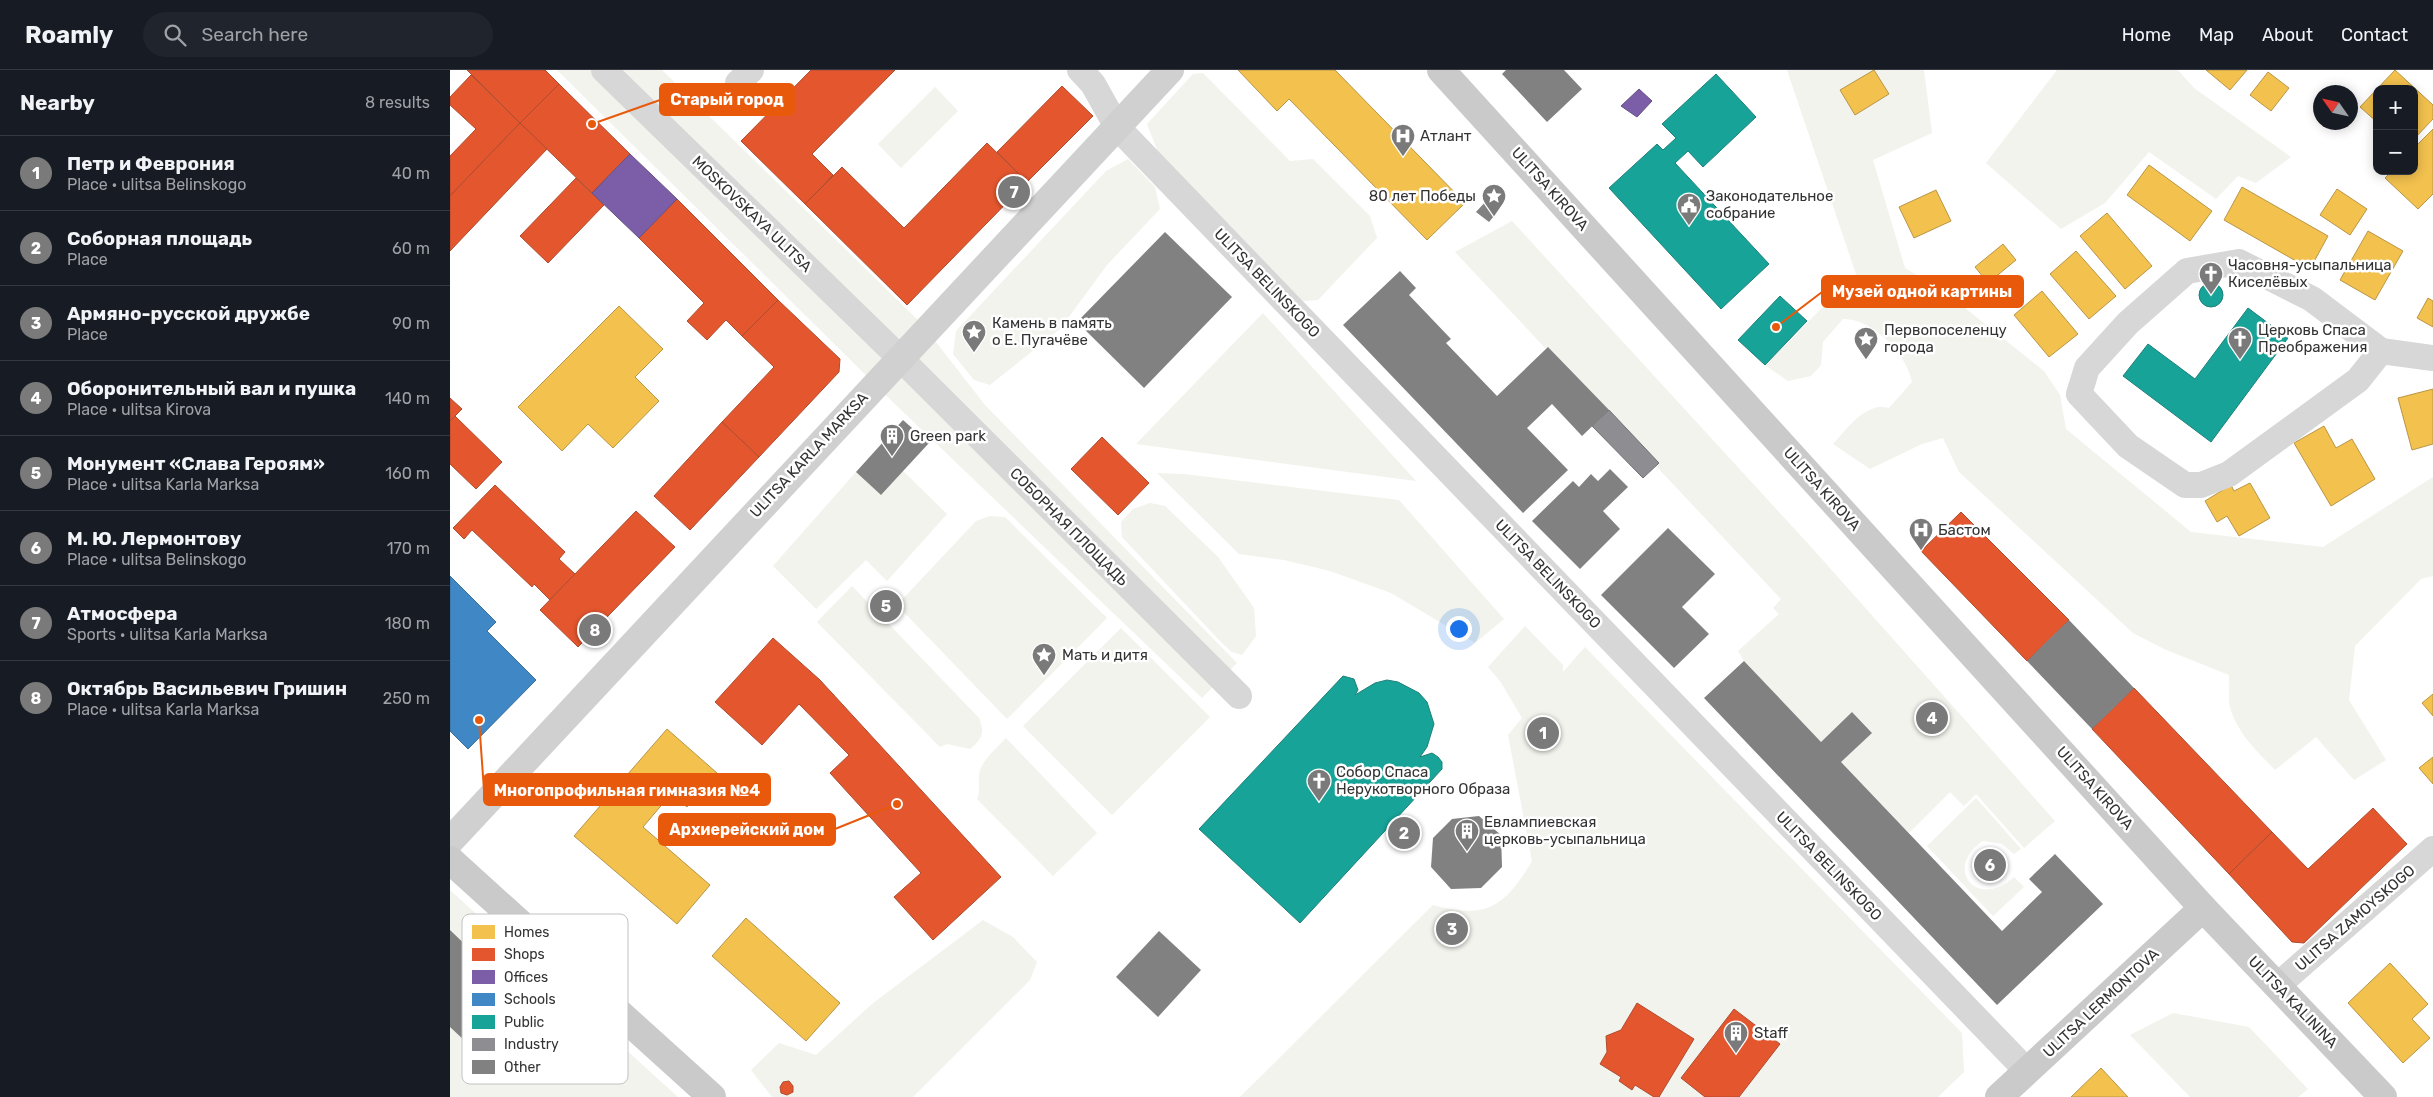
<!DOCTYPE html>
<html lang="en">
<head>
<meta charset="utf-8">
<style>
  :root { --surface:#171b24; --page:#20242c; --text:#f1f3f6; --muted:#9ea1a6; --line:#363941; --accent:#7a7a7a }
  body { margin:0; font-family:Rubik,sans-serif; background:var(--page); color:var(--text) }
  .controls { position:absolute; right:15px; top:15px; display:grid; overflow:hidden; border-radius:10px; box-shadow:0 2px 12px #0003 }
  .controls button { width:45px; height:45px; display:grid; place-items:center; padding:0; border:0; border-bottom:1px solid var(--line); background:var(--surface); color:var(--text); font:25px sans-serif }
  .compass { position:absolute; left:1863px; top:15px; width:45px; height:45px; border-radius:50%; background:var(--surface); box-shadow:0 2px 12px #0003; rotate:304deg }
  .you { position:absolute; left:1008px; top:558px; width:18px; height:18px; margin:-12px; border:4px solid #fff; border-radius:50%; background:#1a73e8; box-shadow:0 0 0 8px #1a73e833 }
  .badge { display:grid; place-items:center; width:32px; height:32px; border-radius:50%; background:var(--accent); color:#fff; font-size:16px; font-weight:700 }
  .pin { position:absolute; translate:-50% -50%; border:2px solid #fff; box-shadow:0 1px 5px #0006 }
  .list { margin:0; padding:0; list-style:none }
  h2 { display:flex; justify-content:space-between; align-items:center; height:65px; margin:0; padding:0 20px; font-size:21px }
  h2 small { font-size:16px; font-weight:400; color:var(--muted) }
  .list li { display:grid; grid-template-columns:32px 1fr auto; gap:15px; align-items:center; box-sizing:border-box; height:75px; padding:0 20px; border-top:1px solid var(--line) }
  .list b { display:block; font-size:19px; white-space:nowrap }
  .list p { margin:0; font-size:16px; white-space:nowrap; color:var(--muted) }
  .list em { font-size:16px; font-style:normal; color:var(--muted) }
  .icon { flex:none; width:28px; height:28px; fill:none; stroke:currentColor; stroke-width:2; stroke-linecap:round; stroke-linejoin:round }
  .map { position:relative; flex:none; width:1983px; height:1027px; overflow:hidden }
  header { display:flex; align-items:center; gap:30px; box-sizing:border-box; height:70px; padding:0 25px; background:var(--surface); border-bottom:1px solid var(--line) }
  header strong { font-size:24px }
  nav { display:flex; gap:28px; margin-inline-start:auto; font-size:18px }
  .search { width:350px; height:45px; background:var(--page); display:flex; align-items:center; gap:12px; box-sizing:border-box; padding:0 18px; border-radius:28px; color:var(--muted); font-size:19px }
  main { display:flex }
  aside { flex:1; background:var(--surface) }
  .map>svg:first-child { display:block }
</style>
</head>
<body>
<header>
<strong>Roamly</strong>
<div class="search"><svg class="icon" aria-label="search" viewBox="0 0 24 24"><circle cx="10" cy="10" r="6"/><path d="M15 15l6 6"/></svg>Search here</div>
<nav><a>Home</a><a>Map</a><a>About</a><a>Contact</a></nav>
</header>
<main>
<aside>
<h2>Nearby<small>8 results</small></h2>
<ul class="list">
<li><span class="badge">1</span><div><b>Петр и Феврония</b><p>Place · ulitsa Belinskogo</p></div><em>40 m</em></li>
<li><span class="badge">2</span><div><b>Соборная площадь</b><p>Place</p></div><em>60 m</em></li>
<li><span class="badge">3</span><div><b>Армяно-русской дружбе</b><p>Place</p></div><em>90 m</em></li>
<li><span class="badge">4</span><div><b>Оборонительный вал и пушка</b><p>Place · ulitsa Kirova</p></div><em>140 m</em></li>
<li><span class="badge">5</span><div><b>Монумент «Слава Героям»</b><p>Place · ulitsa Karla Marksa</p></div><em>160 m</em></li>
<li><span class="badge">6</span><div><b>М. Ю. Лермонтову</b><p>Place · ulitsa Belinskogo</p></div><em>170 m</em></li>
<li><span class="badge">7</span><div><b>Атмосфера</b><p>Sports · ulitsa Karla Marksa</p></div><em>180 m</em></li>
<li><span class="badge">8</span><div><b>Октябрь Васильевич Гришин</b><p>Place · ulitsa Karla Marksa</p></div><em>250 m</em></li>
</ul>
</aside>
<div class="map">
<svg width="1983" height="1027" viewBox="0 0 1983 1027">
  <rect width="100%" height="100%" fill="#fff"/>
  <!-- green -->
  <g fill="#f1f3ec">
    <path d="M107,0H212L472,254L535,335L787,593L752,628L446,335Z"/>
    <path d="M1337,0H1474L1482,63L1423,90L1455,198L1495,222L1594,301L1610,325L1616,359L1741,462L1873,477L1983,407V506L1971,509L1905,576L1899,630L1936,690L1904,710L1866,667L1825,700C1807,681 1787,663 1780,637C1778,629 1780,615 1779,605L1714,579L1683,563L1509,402L1493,368L1472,374L1420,399L1383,374C1397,359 1416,331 1439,338L1462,312C1457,284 1422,248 1393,249L1373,272L1371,295L1361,306L1338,311L1315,295L1406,204Z"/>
    <path d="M1607,0H1728L1744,18L1841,87L1806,113L1788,106L1766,129L1699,82L1655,133L1611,159L1536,93Z"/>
    <path d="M753,3L840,91L863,89L920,146L927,168L868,230L853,231L708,82L697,54L743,4Z"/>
    <path d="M485,17L508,41L451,98L428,74Z"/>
    <path d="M678,89L705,117L710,139L657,195L610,259L540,315L524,310L503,284L506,261L656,101Z"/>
    <path d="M1062,151L1362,478L1605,751L1574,778L1526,724L1514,736L1500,722L1459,763L1391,692L1422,662L1402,642L1371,672L1294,591L1288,581L1329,544L1323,538L1331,529L1005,182Z"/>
    <path d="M813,243L966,411L686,374Z"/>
    <path d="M453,401L497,444L437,511L416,490L366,539L323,496L406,402L431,425Z"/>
    <path d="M707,403L734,404L949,430L1054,549L1025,573L941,523L880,501L834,490L789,484Z"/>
    <path d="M700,433L715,436L768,487L804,538L806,566L792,585L782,582L771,572L672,467L671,452L683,439Z"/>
    <path d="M540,446L555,447L657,548L557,649L447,535L526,451Z"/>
    <path d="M402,516L529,648C535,664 532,669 520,679L497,674L490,677L367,552Z"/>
    <path d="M1075,556L1113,595V602L1135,577L1512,963L1514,1002L1488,1027H790L983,835C1036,850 1055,837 1082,791L1058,665L1072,648L1050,611L1038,597Z"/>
    <path d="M671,558L760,647L662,745L573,656Z"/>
    <path d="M556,668L647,763L603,806L527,729C531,719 528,715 529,706C530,691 547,678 556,668Z"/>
    <path d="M1526,728L1571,779L1564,784L1552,774L1533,771C1493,797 1526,841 1564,807L1574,817L1543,846L1477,776Z"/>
    <path d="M0,820L228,1027H0Z"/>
    <path d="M533,850L563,867L587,892L580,910L463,1027H322L301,1000L329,973L366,985L422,934Z"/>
    <path d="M1723,943L1799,957L1858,1019L1848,1027H1740L1680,965Z"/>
  </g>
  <!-- homes -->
  <g fill="#f2c14e" stroke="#b99646">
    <path d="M788,0H885L1015,133L977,170L839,29L827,41Z"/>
    <path d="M1424,0L1439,24L1405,45L1390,20Z"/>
    <path d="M1756,0H1797L1780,20Z"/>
    <path d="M1945,0L1983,35V49L1964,69V19H1927Z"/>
    <path d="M1818,2L1839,18L1821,41L1800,25Z"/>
    <path d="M1927,19V52L1910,37Z"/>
    <path d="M1983,59V124L1968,139L1935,108L1942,101H1964V78Z"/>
    <path d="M1699,95L1762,141L1740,171L1677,125Z"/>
    <path d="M1792,117L1878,166L1860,199L1774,150Z"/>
    <path d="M1887,119L1917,139L1900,165L1870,145Z"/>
    <path d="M1486,120L1501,151L1464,168L1449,137Z"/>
    <path d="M1657,143L1702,196L1675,219L1630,166Z"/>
    <path d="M1918,161L1953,181L1925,230L1890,210Z"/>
    <path d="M1553,174L1566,190L1538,213L1525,197Z"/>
    <path d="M1626,181L1666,226L1639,249L1600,204Z"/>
    <path d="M1592,221L1628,264L1599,287L1564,245Z"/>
    <path d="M1978,228L1983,231V257L1967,248Z"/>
    <path d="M169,236L213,279L185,307L209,331L163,378L138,354L112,381L68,337Z"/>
    <path d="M1983,319V374L1962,380L1948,328Z"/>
    <path d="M1874,356L1886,378L1902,369L1925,409L1881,436L1844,373Z"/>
    <path d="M1800,413L1820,448L1789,466L1777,446L1767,452L1755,431L1781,415L1784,421Z"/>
    <path d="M1983,624V646L1972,633Z"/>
    <path d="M217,659L267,703L237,737L221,724L193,757L260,815L227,854L124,766Z"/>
    <path d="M1983,687V714L1969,698Z"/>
    <path d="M296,848L390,933L356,971L262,886Z"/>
    <path d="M1940,893L1978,934L1962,949L1980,968L1953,993L1898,933Z"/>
    <path d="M1651,998L1678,1027H1621Z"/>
  </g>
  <!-- shops -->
  <g fill="#e4572e" stroke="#af4c30">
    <path d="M17,0H95L109,14L70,53Z"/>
    <path d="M361,0H445L362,84L383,105L355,134L291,71Z"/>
    <path d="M21,5L70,53L0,126V86L26,59L0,35V27Z"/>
    <path d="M109,14L180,84L142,123L70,53Z"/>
    <path d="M612,16L643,46L577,112L547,82Z"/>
    <path d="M70,53L97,79L0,181V126Z"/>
    <path d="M537,73L577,112L457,235L355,134L392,97L454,158Z"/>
    <path d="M126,108L154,135L98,193L70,166Z"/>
    <path d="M227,129L328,230L292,266L276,250L257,270L237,251L254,233L189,168Z"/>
    <path d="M328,230L390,289L389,302L309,387L272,352L324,297L292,266Z"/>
    <path d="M0,328L12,339L0,351Z"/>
    <path d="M5,346L52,392L26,419L0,394V351Z"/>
    <path d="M272,352L309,387L240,460L204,426Z"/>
    <path d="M652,367L699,413L668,445L621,399Z"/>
    <path d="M45,415L115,482L109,489L125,504L100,530L84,514L82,517L22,460L14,469L3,458Z"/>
    <path d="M186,441L225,477L128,577L90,540Z"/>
    <path d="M1511,442L1619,550L1577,591L1471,481Z"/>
    <path d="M323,568L370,610L551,807L483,870L444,827L471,803L380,703L399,685L349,634L312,675L265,632Z"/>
    <path d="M1684,618L1822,762L1779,804L1642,659Z"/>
    <path d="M1923,738L1957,774L1854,873L1842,872L1779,804L1822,762L1858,799Z"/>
    <path d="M1187,933L1244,969L1209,1027H1204L1185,1015L1182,1020L1169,1011L1171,1007L1150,994L1157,982L1156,966L1171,960Z"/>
    <path d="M1284,939L1330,974L1289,1027H1255L1231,1008Z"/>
    <path d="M339,1011L343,1016V1022L337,1025L331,1023L330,1017L333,1012Z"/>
  </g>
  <!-- offices -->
  <g fill="#7b5ea7" stroke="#655184">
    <path d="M1189,19L1202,31L1187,47L1171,36Z"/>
    <path d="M180,84L227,129L189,168L142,123Z"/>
  </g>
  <!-- schools -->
  <path fill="#3f88c5" stroke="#3b6e99" d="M0,506L46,552L37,561L86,610L18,679L0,661Z"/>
  <!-- public -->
  <g fill="#17a398" stroke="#1f817a">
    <path d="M1266,4L1306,47L1253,97L1238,81L1225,93L1319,194L1271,239L1159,118L1207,74L1213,80L1226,68L1212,54Z"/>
    <circle cx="1761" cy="225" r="12"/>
    <path d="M1330,226L1357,251L1315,295L1288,270Z"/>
    <path d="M1798,238L1838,268L1761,372L1673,306L1698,274L1745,309Z"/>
    <path d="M893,606L904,609L908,620L905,625L925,613L937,610L948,612L969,623L977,632L984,654L977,677L970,687L982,683L988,687L992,692V699L850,853L749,759Z"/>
  </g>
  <!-- industry -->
  <path fill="#8d8d92" stroke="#727276" d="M1159,340L1209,393L1193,408L1142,356Z"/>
  <!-- building -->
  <g fill="#818181">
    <path d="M1056,0H1114L1132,19L1097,52L1052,4Z"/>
    <path d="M1037,130L1049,140L1039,152L1026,142Z"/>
    <path d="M715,162L782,227L694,318L627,252Z"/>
    <path d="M950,201L966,218L959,225L1001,269L996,273L1047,326L1098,277L1159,340L1132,366L1102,334L1077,358L1118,400L1073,443L893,255Z"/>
    <path d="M453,350L479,373L431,425L406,402Z"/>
    <path d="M1160,399L1178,417L1153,441L1170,459L1130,499L1082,451L1123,411L1129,417L1141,404L1148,411Z"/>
    <path d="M1218,458L1265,504L1232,537L1259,564L1224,598L1151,525Z"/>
    <path d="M1619,550L1684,618L1642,659L1577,591Z"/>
    <path d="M1294,591L1371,672L1402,642L1422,663L1391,692L1552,861L1592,822L1579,809L1605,784L1653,834L1547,935L1254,628Z"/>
    <path d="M1029,746L1051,765L1052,797L1031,818L1001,819L981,797L983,768L1002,749Z"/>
    <path d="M0,860L77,934L29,984L0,957Z"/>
    <path d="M709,861L751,900L708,947L666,907Z"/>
  </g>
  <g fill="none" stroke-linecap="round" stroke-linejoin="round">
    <!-- street -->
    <g stroke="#d7d7d7" stroke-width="26">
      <path d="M154,0L450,288L789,626"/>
      <path d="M630,0L643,14L667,57L1577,1001"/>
      <path d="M288,13L301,0"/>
      <path d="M1931,281L1908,310L1779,404L1751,415H1735L1678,376L1629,324L1637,298L1678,253L1737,201L1789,192L1862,229L1931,281L1983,288"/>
      <path d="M1827,916L1983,779"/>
    </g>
    <!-- secondary -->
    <path stroke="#d0d0d0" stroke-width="28" d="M0,771L720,0"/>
    <!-- primary -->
    <g stroke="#cacaca" stroke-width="28">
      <path d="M991,0L1753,838L1933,1027"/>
      <path d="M0,790L262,1027"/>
      <path d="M1549,1027L1753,838"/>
    </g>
  </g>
  <!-- icons -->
  <defs>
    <symbol id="hospital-pin" viewBox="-11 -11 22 30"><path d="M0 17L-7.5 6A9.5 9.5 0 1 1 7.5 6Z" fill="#7a7a7a" stroke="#fff"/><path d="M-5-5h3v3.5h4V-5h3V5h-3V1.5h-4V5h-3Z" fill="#fff"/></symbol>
    <symbol id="sight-pin" viewBox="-11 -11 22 30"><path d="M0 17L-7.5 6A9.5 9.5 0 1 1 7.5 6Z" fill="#7a7a7a" stroke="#fff"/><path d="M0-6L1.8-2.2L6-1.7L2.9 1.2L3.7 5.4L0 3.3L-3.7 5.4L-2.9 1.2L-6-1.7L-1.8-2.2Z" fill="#fff"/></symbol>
    <symbol id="civic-pin" viewBox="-11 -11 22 30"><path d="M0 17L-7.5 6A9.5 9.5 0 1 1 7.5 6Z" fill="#7a7a7a" stroke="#fff"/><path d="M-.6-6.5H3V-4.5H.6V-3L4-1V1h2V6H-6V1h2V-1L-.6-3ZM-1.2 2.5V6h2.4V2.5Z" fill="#fff"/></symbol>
    <symbol id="church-pin" viewBox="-11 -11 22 30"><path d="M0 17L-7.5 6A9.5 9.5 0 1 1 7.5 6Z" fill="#7a7a7a" stroke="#fff"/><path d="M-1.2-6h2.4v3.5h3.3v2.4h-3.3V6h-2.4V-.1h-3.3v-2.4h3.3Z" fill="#fff"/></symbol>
    <symbol id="building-pin" viewBox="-11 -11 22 30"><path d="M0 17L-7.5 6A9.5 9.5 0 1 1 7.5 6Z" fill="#7a7a7a" stroke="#fff"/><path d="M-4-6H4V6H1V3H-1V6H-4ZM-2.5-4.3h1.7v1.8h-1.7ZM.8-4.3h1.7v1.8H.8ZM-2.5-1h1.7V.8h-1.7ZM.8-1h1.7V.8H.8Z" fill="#fff"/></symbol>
  </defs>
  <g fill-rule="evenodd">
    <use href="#hospital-pin" x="939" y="52" width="28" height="38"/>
    <use href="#sight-pin" x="1030" y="112" width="28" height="38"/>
    <use href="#civic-pin" x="1225" y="121" width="28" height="38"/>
    <use href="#church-pin" x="1747" y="190" width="28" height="38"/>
    <use href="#sight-pin" x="510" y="248" width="28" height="38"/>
    <use href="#sight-pin" x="1402" y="255" width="28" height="38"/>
    <use href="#church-pin" x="1776" y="255" width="28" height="38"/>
    <use href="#building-pin" x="428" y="352" width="28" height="38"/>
    <use href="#hospital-pin" x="1457" y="446" width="28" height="38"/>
    <use href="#sight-pin" x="580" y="571" width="28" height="38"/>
    <use href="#church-pin" x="855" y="697" width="28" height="38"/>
    <use href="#building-pin" x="1003" y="747" width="28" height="38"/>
    <use href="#building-pin" x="1272" y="949" width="28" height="38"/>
  </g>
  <g text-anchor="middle" stroke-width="5" stroke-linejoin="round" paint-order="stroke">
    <!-- poi labels -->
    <g font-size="15" fill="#333" stroke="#fff" text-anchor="start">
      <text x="970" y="71">Атлант</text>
      <text x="1026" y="131" text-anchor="end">80 лет Победы</text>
      <text x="1256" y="131">Законодательное<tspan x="1256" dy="17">собрание</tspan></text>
      <text x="1778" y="200">Часовня-усыпальница<tspan x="1778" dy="17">Киселёвых</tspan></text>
      <text x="542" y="258">Камень в память<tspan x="542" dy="17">о Е. Пугачёве</tspan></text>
      <text x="1434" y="265">Первопоселенцу<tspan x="1434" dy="17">города</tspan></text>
      <text x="1808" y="265">Церковь Спаса<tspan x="1808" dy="17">Преображения</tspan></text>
      <text x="460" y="371">Green park</text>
      <text x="1488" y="465">Бастом</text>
      <text x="612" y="590">Мать и дитя</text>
      <text x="886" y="707">Собор Спаса<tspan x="886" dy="17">Нерукотворного Образа</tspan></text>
      <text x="1034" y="757">Евлампиевская<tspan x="1034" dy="17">церковь-усыпальница</tspan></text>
      <text x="1304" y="968">Staff</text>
    </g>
    <!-- street labels -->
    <g font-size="15" fill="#333" stroke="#fff">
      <text transform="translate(1100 119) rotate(48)" y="5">ULITSA KIROVA</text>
      <text transform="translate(302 144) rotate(44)" y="5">MOSKOVSKAYA ULITSA</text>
      <text transform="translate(817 213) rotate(46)" y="5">ULITSA BELINSKOGO</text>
      <text transform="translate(359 385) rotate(-47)" y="5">ULITSA KARLA MARKSA</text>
      <text transform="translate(1372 419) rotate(48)" y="5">ULITSA KIROVA</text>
      <text transform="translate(619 457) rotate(45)" y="5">СОБОРНАЯ ПЛОЩАДЬ</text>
      <text transform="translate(1098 504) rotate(46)" y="5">ULITSA BELINSKOGO</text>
      <text transform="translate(1645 718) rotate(48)" y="5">ULITSA KIROVA</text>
      <text transform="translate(1379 796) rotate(46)" y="5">ULITSA BELINSKOGO</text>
      <text transform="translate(1905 848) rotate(-41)" y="5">ULITSA ZAMOYSKOGO</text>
      <text transform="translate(1843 932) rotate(46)" y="5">ULITSA KALININA</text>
      <text transform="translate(1651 933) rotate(-43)" y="5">ULITSA LERMONTOVA</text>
    </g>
  </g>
  <!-- legend -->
  <rect x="12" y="844" width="166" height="170" rx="8" fill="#fff" stroke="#c2c2c2" stroke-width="1"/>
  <rect x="22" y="855" width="23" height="14" fill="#f2c14e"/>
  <rect x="22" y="878" width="23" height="13" fill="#e4572e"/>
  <rect x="22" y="900" width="23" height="14" fill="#7b5ea7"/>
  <rect x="22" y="923" width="23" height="13" fill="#3f88c5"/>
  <rect x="22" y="945" width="23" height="14" fill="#17a398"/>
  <rect x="22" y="968" width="23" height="13" fill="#8d8d92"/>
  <rect x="22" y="990" width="23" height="14" fill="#818181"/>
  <g font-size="14" fill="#333">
    <text x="54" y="867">Homes</text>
    <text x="54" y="889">Shops</text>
    <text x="54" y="912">Offices</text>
    <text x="54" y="934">Schools</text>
    <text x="54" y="957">Public</text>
    <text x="54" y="979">Industry</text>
    <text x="54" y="1002">Other</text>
  </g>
  <!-- callouts -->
  <path fill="none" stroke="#e8590c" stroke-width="2" d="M142 54L210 30M1326 257L1372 222M29 650L34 720M447 734L385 759"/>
  <g fill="#e8590c" stroke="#fff" stroke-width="2">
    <circle cx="142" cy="54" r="5"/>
    <circle cx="1326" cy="257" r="5"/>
    <circle cx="29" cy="650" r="5"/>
    <circle cx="447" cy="734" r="5"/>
  </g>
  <g fill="#e8590c" stroke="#e8590c" stroke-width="2">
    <rect x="210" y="14" width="134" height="31" rx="5"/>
    <rect x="1372" y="206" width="201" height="31" rx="5"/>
    <rect x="34" y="704" width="286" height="31" rx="5"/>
    <rect x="209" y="744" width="176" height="31" rx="5"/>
  </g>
  <g font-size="16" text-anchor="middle" font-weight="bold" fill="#fff">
    <text x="277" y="35">Старый город</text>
    <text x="1472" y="227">Музей одной картины</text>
    <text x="177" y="726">Многопрофильная гимназия №4</text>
    <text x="297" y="765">Архиерейский дом</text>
  </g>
</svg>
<div class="controls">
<button>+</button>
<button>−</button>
</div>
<svg class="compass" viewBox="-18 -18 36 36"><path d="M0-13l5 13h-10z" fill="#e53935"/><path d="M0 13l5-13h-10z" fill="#9ea1a6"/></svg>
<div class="you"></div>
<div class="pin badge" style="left:1093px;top:663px">1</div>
<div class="pin badge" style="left:954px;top:763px">2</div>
<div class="pin badge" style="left:1002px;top:859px">3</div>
<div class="pin badge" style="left:1482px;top:648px">4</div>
<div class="pin badge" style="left:436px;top:536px">5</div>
<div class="pin badge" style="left:1540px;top:795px">6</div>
<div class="pin badge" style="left:564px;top:122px">7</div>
<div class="pin badge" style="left:145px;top:560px">8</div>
</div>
</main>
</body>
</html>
